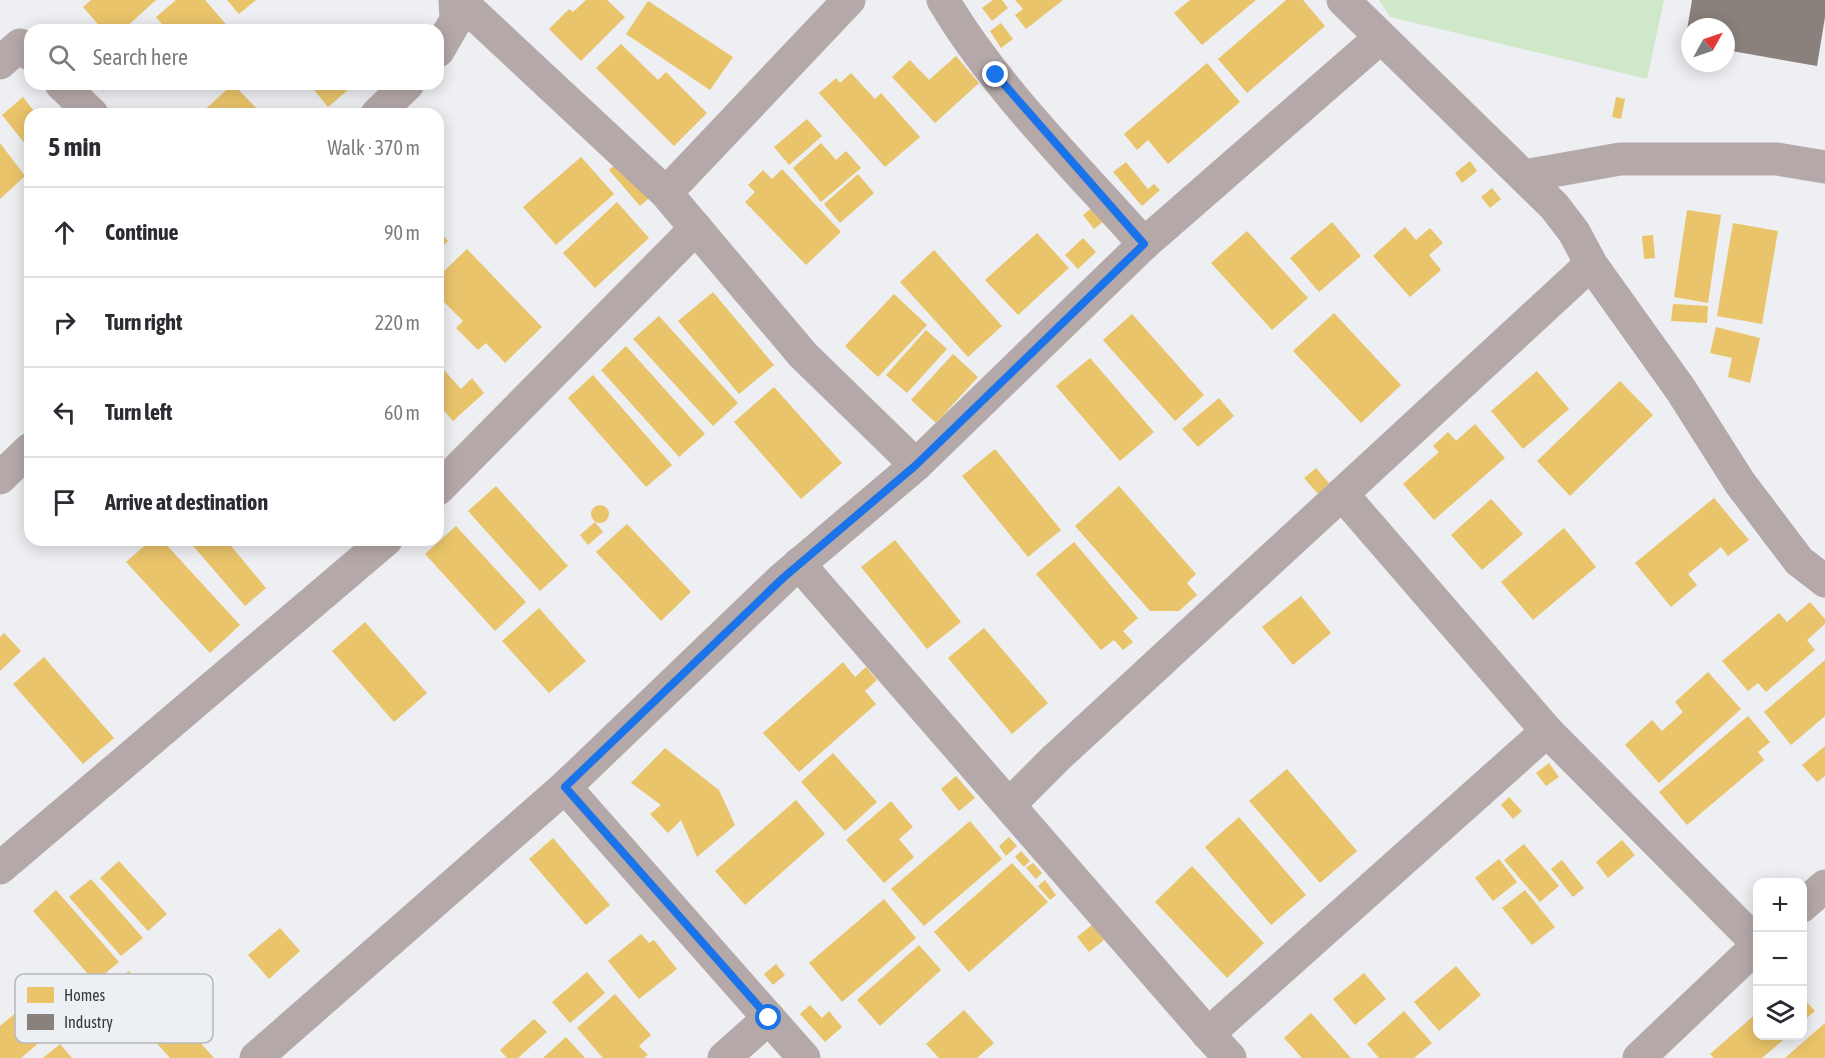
<!DOCTYPE html>
<html lang="en">
<head>
<meta charset="utf-8">
<style>
  :root { --surface:#fff; --page:#f7f7f7; --text:#2b2b33; --muted:#7c7c81; --line:#e1e1e2 }
  body { margin:0; font-family:"Asap Condensed",sans-serif; background:var(--page); color:var(--text) }
  .controls { position:absolute; right:18px; bottom:18px; display:grid; overflow:hidden; border-radius:12px; box-shadow:0 3px 15px #0003 }
  .controls button { width:54px; height:54px; display:grid; place-items:center; padding:0; border:0; border-bottom:2px solid var(--line); background:var(--surface); color:var(--text); font:30px sans-serif }
  .compass { position:absolute; left:1681px; top:18px; width:54px; height:54px; border-radius:50%; background:var(--surface); box-shadow:0 3px 15px #0003; rotate:50deg }
  .stop { position:absolute; width:18px; height:18px; margin:-14px; border:4px solid #1a73e8; border-radius:50%; background:#fff }
  .stop.end { background:#1a73e8; border-color:#fff; box-shadow:0 2px 6px #0008 }
  .list { margin:0; padding:0; list-style:none }
  h2 { display:flex; justify-content:space-between; align-items:center; height:78px; margin:0; padding:0 24px; font-size:26px }
  h2 small { font-size:20px; font-weight:400; color:var(--muted) }
  .list li { display:grid; grid-template-columns:39px 1fr auto; gap:18px; align-items:center; box-sizing:border-box; height:90px; padding:0 24px; border-top:2px solid var(--line) }
  .list b { display:block; font-size:22px; white-space:nowrap }
  .list em { font-size:20px; font-style:normal; color:var(--muted) }
  .icon { flex:none; width:33px; height:33px; fill:none; stroke:currentColor; stroke-width:2; stroke-linecap:round; stroke-linejoin:round }
  .map { position:relative; flex:none; width:1825px; height:1058px; overflow:hidden }
  .search { position:absolute; background:var(--surface); box-shadow:0 3px 15px #0003; left:24px; top:24px; width:420px; height:66px; display:flex; align-items:center; gap:15px; box-sizing:border-box; padding:0 21px; border-radius:18px; color:var(--muted); font-size:22px }
  .panel { position:absolute; background:var(--surface); box-shadow:0 3px 15px #0003; left:24px; top:108px; width:420px; height:438px; border-radius:18px }
  .map>svg:first-child { display:block }
</style>
</head>
<body>
<div class="map">
<svg width="1825" height="1058" viewBox="0 0 1825 1058">
  <rect width="100%" height="100%" fill="#edeff2"/>
  <!-- green -->
  <path fill="#cfe8c9" d="M1379,0H1664L1647,79L1390,17Z"/>
  <!-- homes -->
  <g fill="#e9c46a">
    <path d="M91,0H156L123,30H103L83,7Z"/>
    <path d="M176,0H205L231,30H167L156,17Z"/>
    <path d="M227,0H256L239,14Z"/>
    <path d="M586,0H607L625,17L581,61L549,29L569,9L573,12Z"/>
    <path d="M993,0H1002L1008,8L992,21L982,8Z"/>
    <path d="M1015,0H1063L1026,29L1015,15L1023,9Z"/>
    <path d="M1190,0H1256L1202,45L1174,13Z"/>
    <path d="M1286,0H1303L1325,26L1247,93L1218,59Z"/>
    <path d="M648,1L733,57L710,90L626,34Z"/>
    <path d="M1001,23L1013,39L1001,48L990,31Z"/>
    <path d="M621,44L658,80L666,72L707,113L674,146L596,68Z"/>
    <path d="M956,56L979,83L935,123L892,77L910,60L929,80Z"/>
    <path d="M1207,63L1240,102L1168,164L1148,140L1137,150L1124,134Z"/>
    <path d="M851,73L875,99L881,93L920,137L885,167L819,93L836,78L840,83Z"/>
    <path d="M233,84L262,114H200Z"/>
    <path d="M309,84H355L328,107Z"/>
    <path d="M23,97L36,114H30V150L2,115Z"/>
    <path d="M1616,97L1625,99L1621,119L1612,117Z"/>
    <path d="M807,119L822,136L789,165L774,147Z"/>
    <path d="M0,143L25,176L0,199Z"/>
    <path d="M821,143L836,160L846,151L861,168L821,202L793,168Z"/>
    <path d="M581,157L614,194L556,245L523,207Z"/>
    <path d="M1470,161L1477,171L1462,183L1455,173Z"/>
    <path d="M1126,162L1148,189L1154,184L1160,190L1142,206L1113,172Z"/>
    <path d="M617,163L649,198L640,206L609,170Z"/>
    <path d="M782,169L841,232L806,265L745,202L755,192L748,185L763,170L772,179Z"/>
    <path d="M858,174L874,193L840,223L824,204Z"/>
    <path d="M1492,188L1501,199L1490,208L1481,197Z"/>
    <path d="M617,202L649,238L595,288L563,253Z"/>
    <path d="M1094,206L1105,220L1094,229L1083,215Z"/>
    <path d="M1687,210L1721,215L1708,303L1674,297Z"/>
    <path d="M1332,222L1361,256L1319,292L1290,258Z"/>
    <path d="M1733,223L1778,231L1762,324L1717,316Z"/>
    <path d="M1405,227L1416,240L1430,228L1443,243L1429,255L1441,270L1410,297L1373,256Z"/>
    <path d="M438,230L448,241L438,250Z"/>
    <path d="M1247,231L1308,298L1272,330L1211,263Z"/>
    <path d="M1037,233L1069,268L1018,315L985,280Z"/>
    <path d="M1653,235L1655,258L1644,259L1642,236Z"/>
    <path d="M1083,238L1096,252L1078,269L1065,255Z"/>
    <path d="M467,249L542,327L505,363L486,343L478,350L456,328L463,321L438,296V277Z"/>
    <path d="M934,250L1002,326L968,357L900,282Z"/>
    <path d="M713,292L774,365L739,394L678,321Z"/>
    <path d="M894,294L927,325L878,377L845,346Z"/>
    <path d="M1673,304L1708,306L1707,323L1671,321Z"/>
    <path d="M1334,313L1401,385L1361,423L1293,351Z"/>
    <path d="M1132,314L1204,395L1175,421L1103,340Z"/>
    <path d="M659,316L738,403L713,426L633,339Z"/>
    <path d="M1716,327L1760,338L1750,383L1728,377L1732,358L1710,353Z"/>
    <path d="M926,330L947,349L907,393L886,375Z"/>
    <path d="M626,346L705,434L679,457L601,370Z"/>
    <path d="M953,354L978,377L936,423L911,400Z"/>
    <path d="M1090,358L1154,432L1120,461L1056,386Z"/>
    <path d="M443,369L461,389L472,378L484,393L453,421L438,404V373Z"/>
    <path d="M1537,371L1569,409L1523,449L1491,411Z"/>
    <path d="M593,375L672,465L646,487L568,398Z"/>
    <path d="M1620,381L1653,415L1570,496L1537,461Z"/>
    <path d="M774,387L842,463L801,499L734,422Z"/>
    <path d="M1219,398L1234,416L1198,447L1182,429Z"/>
    <path d="M1475,424L1505,458L1434,520L1403,484L1439,452L1433,446L1448,432L1456,441Z"/>
    <path d="M995,449L1061,530L1028,557L962,476Z"/>
    <path d="M1316,468L1329,483L1318,494L1304,478Z"/>
    <path d="M496,486L568,566L540,591L468,511Z"/>
    <path d="M1119,486L1196,574L1187,583L1197,595L1179,611H1150L1075,526Z"/>
    <path d="M1714,498L1749,540L1728,556L1721,547L1688,574L1697,585L1671,607L1635,563Z"/>
    <path d="M1491,499L1523,534L1482,570L1451,535Z"/>
    <circle cx="600" cy="514" r="9"/>
    <path d="M595,522L603,532L588,545L580,535Z"/>
    <path d="M627,524L691,592L661,621L596,552Z"/>
    <path d="M456,526L526,602L495,631L425,554Z"/>
    <path d="M1564,528L1596,567L1533,620L1501,582Z"/>
    <path d="M151,540H162L240,625L210,653L126,562Z"/>
    <path d="M188,540H226L266,588L245,606Z"/>
    <path d="M895,540L961,622L927,649L861,567Z"/>
    <path d="M1074,542L1138,618L1123,631L1133,642L1123,650L1114,640L1101,650L1036,574Z"/>
    <path d="M1301,596L1331,633L1293,665L1262,627Z"/>
    <path d="M1810,602L1825,619V624L1807,640L1815,650L1766,692L1758,683L1748,691L1722,661L1779,613L1787,622Z"/>
    <path d="M539,608L586,661L549,693L502,641Z"/>
    <path d="M365,622L427,693L394,722L332,651Z"/>
    <path d="M984,628L1048,703L1012,734L948,658Z"/>
    <path d="M4,633L21,651L0,671V637Z"/>
    <path d="M44,657L114,738L83,764L13,684Z"/>
    <path d="M1825,660V716L1791,745L1764,712Z"/>
    <path d="M843,662L855,677L866,667L877,680L865,691L876,704L799,772L763,733Z"/>
    <path d="M1708,672L1741,709L1659,783L1625,745L1652,720L1662,731L1683,712L1675,702Z"/>
    <path d="M1748,716L1770,742L1758,752L1764,760L1687,825L1659,792Z"/>
    <path d="M1825,746V776L1817,782L1802,765Z"/>
    <path d="M665,748L719,790L735,825L697,857L681,820L668,833L650,814L661,805L631,783Z"/>
    <path d="M833,753L877,802L845,831L801,782Z"/>
    <path d="M1549,763L1559,777L1546,786L1536,773Z"/>
    <path d="M1287,769L1357,851L1320,883L1249,801Z"/>
    <path d="M956,776L975,798L959,811L941,789Z"/>
    <path d="M1509,797L1522,811L1513,819L1501,805Z"/>
    <path d="M796,800L825,834L745,905L715,871Z"/>
    <path d="M891,801L913,827L899,839L914,857L884,883L846,840Z"/>
    <path d="M1239,817L1306,895L1271,925L1205,847Z"/>
    <path d="M970,821L1002,859L924,926L891,889Z"/>
    <path d="M1009,837L1017,846L1006,856L999,846Z"/>
    <path d="M553,838L610,905L586,925L529,859Z"/>
    <path d="M1622,840L1635,855L1608,878L1596,862Z"/>
    <path d="M1524,844L1559,886L1540,902L1504,860Z"/>
    <path d="M1021,851L1030,861L1024,867L1015,857Z"/>
    <path d="M1499,859L1517,882L1493,901L1475,878Z"/>
    <path d="M1562,860L1584,888L1573,897L1551,869Z"/>
    <path d="M119,861L167,914L148,931L100,878Z"/>
    <path d="M1012,863L1048,902L969,972L934,932Z"/>
    <path d="M1033,863L1042,873L1036,879L1026,868Z"/>
    <path d="M1192,866L1264,943L1227,978L1155,902Z"/>
    <path d="M91,879L143,938L121,956L69,897Z"/>
    <path d="M1045,880L1056,895L1050,900L1038,886Z"/>
    <path d="M56,890L119,962L95,982L33,911Z"/>
    <path d="M1525,890L1555,927L1532,945L1502,908Z"/>
    <path d="M884,899L916,938L842,1002L809,963Z"/>
    <path d="M1092,925L1104,940L1089,952L1077,937Z"/>
    <path d="M280,928L300,951L269,979L248,955Z"/>
    <path d="M641,934L649,943L654,940L677,969L639,999L608,961Z"/>
    <path d="M919,945L941,970L880,1026L857,1000Z"/>
    <path d="M776,964L785,975L773,985L764,974Z"/>
    <path d="M1456,966L1481,995L1439,1031L1414,1002Z"/>
    <path d="M129,971L158,1008L132,1029L103,991Z"/>
    <path d="M587,972L605,993L570,1023L552,1002Z"/>
    <path d="M1364,973L1386,999L1355,1025L1333,999Z"/>
    <path d="M615,994L651,1035L639,1046L648,1055L644,1058H603L577,1028Z"/>
    <path d="M1802,997L1815,1011L1802,1022Z"/>
    <path d="M810,1005L822,1018L829,1011L842,1027L825,1042L800,1014Z"/>
    <path d="M24,1006L48,1035L21,1058H0V1026Z"/>
    <path d="M964,1010L994,1043L977,1058H939L926,1044Z"/>
    <path d="M1404,1011L1432,1043L1414,1058H1379L1367,1044Z"/>
    <path d="M1758,1012V1036H1788L1762,1058H1714L1710,1054Z"/>
    <path d="M1311,1013L1351,1058H1302L1284,1038Z"/>
    <path d="M178,1018L214,1058H170L154,1040Z"/>
    <path d="M534,1019L547,1032L518,1058H507L500,1050Z"/>
    <path d="M1825,1023V1058H1785Z"/>
    <path d="M566,1037L585,1058H543Z"/>
    <path d="M60,1044L72,1058H43Z"/>
  </g>
  <!-- industry -->
  <path fill="#8a817c" d="M1692,0H1825V17L1817,66L1726,50V27H1690V43L1685,42Z"/>
  <g fill="none" stroke-linecap="round" stroke-linejoin="round">
    <!-- minor -->
    <g stroke="#b5a8a9" stroke-width="33">
      <path d="M459,0L666,193L803,355L916,465"/>
      <path d="M943,0C994,87 1077,168 1144,244"/>
      <path d="M1343,0L1554,206L1574,232L1591,264L1681,390L1740,483L1799,561L1825,581"/>
      <path d="M438,51L456,20L455,0"/>
      <path d="M0,63L20,45L30,54"/>
      <path d="M61,84L92,114"/>
      <path d="M377,114L408,84"/>
      <path d="M1524,176L1620,159H1777L1825,167"/>
      <path d="M666,193L849,0"/>
      <path d="M0,478L30,449"/>
      <path d="M438,489L696,228"/>
      <path d="M1342,494L1547,731L1758,944"/>
      <path d="M799,564L1208,1034L1547,731"/>
      <path d="M565,787L804,1058"/>
      <path d="M1010,804L1056,758L1591,264"/>
      <path d="M0,868L386,540"/>
      <path d="M1802,906L1825,886"/>
      <path d="M1208,1034L1230,1058"/>
      <path d="M256,1058L565,787L783,578L916,465L1144,244L1380,38"/>
      <path d="M724,1058L769,1018"/>
      <path d="M1639,1058L1758,945"/>
    </g>
  </g>
  <g fill="none" stroke-linecap="round" stroke-linejoin="round">
    <!-- route -->
    <path stroke="#1a73e8" stroke-width="8" d="M769,1018L565,787L783,578L916,465L1144,244L996,75"/>
  </g>
  <!-- legend -->
  <rect x="15" y="974" width="198" height="69" rx="9" fill="#eceff3" stroke="#b5b8bb" stroke-width="1.5"/>
  <rect x="27" y="987" width="27" height="16" fill="#e9c46a"/>
  <rect x="27" y="1014" width="27" height="16" fill="#8a817c"/>
  <g font-size="16" fill="#363839">
    <text x="64" y="1001">Homes</text>
    <text x="64" y="1028">Industry</text>
  </g>
</svg>
<div class="controls">
<button>+</button>
<button>−</button>
<button><svg class="icon" aria-label="layers" viewBox="0 0 24 24"><path d="M12 4l9 5-9 5-9-5zM3 14l9 5 9-5"/></svg></button>
</div>
<svg class="compass" viewBox="-18 -18 36 36"><path d="M0-13l5 13h-10z" fill="#e53935"/><path d="M0 13l5-13h-10z" fill="#7c7c81"/></svg>
<div class="stop" style="left:769px;top:1018px"></div>
<div class="stop end" style="left:996px;top:75px"></div>
<div class="search"><svg class="icon" aria-label="search" viewBox="0 0 24 24"><circle cx="10" cy="10" r="6"/><path d="M15 15l6 6"/></svg>Search here</div>
<section class="panel">
<h2>5 min<small>Walk · 370 m</small></h2>
<ul class="list">
<li><svg class="icon" aria-label="ahead" viewBox="0 0 24 24"><path d="M12 20V5M6 11l6-6 6 6"/></svg><div><b>Continue</b></div><em>90 m</em></li>
<li><svg class="icon" aria-label="right" viewBox="0 0 24 24"><path d="M7 20v-9h11M14 6l5 5-5 5"/></svg><div><b>Turn right</b></div><em>220 m</em></li>
<li><svg class="icon" aria-label="left" viewBox="0 0 24 24"><path d="M17 20v-9H6M10 6l-5 5 5 5"/></svg><div><b>Turn left</b></div><em>60 m</em></li>
<li><svg class="icon" aria-label="arrive" viewBox="0 0 24 24"><path d="M6 21V4h12l-3 4 3 4H6"/></svg><div><b>Arrive at destination</b></div></li>
</ul>
</section>
</div>
</body>
</html>
